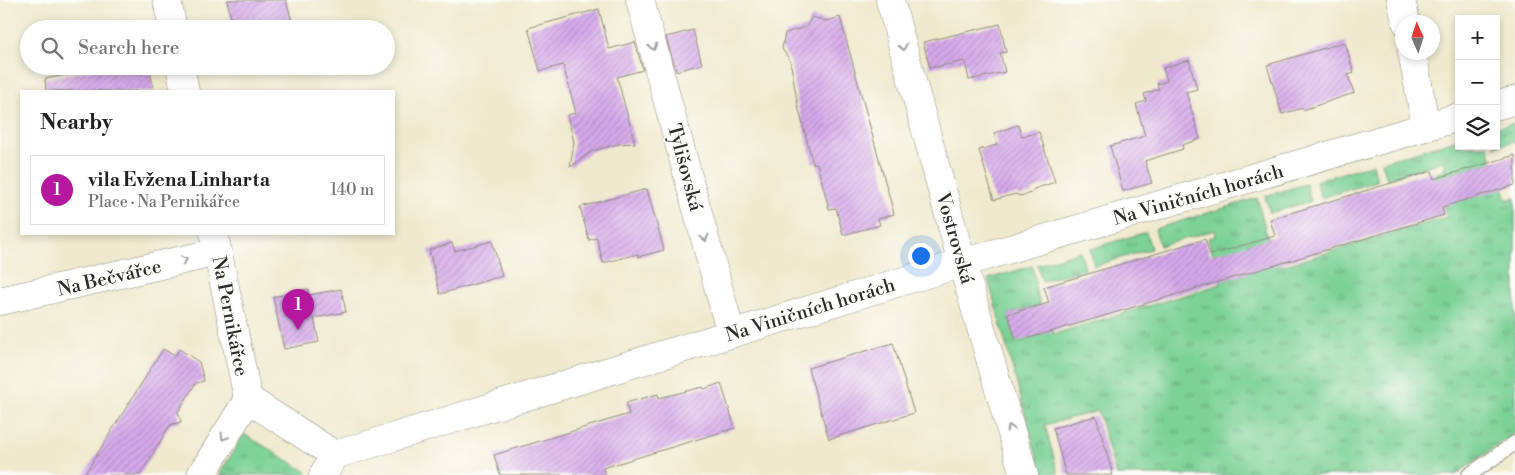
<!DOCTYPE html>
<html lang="en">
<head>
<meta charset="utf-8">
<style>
  :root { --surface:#fff; --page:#f2f2f2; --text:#202124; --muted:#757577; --line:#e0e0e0; --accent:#b5179e }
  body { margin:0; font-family:"Libre Bodoni",serif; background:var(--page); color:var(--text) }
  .controls { position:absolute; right:15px; top:15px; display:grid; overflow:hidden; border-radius:0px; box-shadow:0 2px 8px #0003 }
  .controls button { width:45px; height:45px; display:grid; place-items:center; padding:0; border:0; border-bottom:1px solid var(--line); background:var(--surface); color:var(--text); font:25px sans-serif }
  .compass { position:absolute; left:1395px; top:15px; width:45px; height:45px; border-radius:50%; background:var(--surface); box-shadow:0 2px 8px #0003; rotate:357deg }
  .you { position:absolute; left:920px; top:255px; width:18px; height:18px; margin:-12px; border:4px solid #fff; border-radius:50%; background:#1a73e8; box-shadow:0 0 0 8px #1a73e833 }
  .badge { display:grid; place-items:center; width:32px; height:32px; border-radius:50%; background:var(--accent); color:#fff; font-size:16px; font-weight:700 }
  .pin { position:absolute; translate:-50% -41px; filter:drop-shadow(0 1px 2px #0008) }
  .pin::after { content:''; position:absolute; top:26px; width:18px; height:15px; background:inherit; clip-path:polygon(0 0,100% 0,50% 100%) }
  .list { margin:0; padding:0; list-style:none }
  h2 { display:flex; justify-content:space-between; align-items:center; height:65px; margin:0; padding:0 20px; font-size:21px }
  h2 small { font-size:16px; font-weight:400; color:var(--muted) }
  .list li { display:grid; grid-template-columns:32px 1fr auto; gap:15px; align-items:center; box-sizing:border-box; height:70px; margin:0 10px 10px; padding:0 10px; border:1px solid var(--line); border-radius:0px }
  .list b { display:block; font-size:19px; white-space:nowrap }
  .list p { margin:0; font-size:16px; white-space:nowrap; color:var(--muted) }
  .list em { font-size:16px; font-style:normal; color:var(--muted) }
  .icon { flex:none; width:28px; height:28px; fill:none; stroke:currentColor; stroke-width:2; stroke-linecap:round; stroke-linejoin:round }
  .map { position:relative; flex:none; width:1515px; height:475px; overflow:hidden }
  .search { position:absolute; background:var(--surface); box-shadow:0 2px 8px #0003; left:20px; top:20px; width:375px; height:55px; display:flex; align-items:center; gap:12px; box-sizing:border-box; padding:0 18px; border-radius:28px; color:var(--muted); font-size:19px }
  .panel { position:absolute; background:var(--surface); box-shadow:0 2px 8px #0003; left:20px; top:90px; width:375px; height:145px; border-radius:0px }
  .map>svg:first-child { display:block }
</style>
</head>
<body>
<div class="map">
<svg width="1515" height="475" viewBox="0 0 1515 475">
  <defs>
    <pattern id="grass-tufts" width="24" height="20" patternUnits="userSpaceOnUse" patternTransform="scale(1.25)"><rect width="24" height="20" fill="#7bd196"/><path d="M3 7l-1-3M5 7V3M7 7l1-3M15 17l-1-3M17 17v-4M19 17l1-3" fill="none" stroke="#65aa7b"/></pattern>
    <pattern id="building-hatch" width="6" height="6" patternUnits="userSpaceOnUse" patternTransform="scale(1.25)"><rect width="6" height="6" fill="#d6a9eb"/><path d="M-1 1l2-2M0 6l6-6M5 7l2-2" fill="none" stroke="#ae8abf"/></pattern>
  </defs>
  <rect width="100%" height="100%" fill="#fdfcf7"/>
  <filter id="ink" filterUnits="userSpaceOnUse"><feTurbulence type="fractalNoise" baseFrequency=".02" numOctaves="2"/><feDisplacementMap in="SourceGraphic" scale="10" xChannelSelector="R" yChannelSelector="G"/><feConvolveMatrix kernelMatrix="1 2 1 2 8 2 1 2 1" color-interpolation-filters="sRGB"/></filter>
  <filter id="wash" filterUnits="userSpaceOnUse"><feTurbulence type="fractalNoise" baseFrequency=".0096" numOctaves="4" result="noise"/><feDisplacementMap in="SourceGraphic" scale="20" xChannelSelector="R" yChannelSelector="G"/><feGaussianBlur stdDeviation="1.12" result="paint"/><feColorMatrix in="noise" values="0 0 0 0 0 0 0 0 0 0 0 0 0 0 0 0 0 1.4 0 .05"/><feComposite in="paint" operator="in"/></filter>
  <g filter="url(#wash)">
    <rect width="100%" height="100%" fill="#efe9cd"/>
    <!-- grass -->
    <g fill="url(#grass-tufts)" stroke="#537e60" fill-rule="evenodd">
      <path d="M1515,123V141L1494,147L1496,146V128Z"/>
      <path d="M1459,139V146H1488L1498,184L1502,183L1507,200L1515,197V433L1455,475H1377L1376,473L1371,475H1116L1098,411L1045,425L1058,473L1042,475L988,279L1032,266L1036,283L1034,284L1044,318L1049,317L1054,334L1221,284L1208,238L1216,236L1215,230L1160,246L1155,229L1257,198L1271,250L1276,249L1282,266L1447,217L1435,173L1445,171L1443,161L1387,179L1382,162ZM1481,165L1459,201L1451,174ZM1227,251L1266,267L1235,277ZM1036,306L1043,334L1016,341L1008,314Z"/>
      <path d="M1373,164L1377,181L1321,198L1316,181Z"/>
      <path d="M1306,184L1311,201L1270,213L1265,196Z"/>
      <path d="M1146,232L1151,249L1094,266L1090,249Z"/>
      <path d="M1080,251L1085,269L1042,281L1037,265Z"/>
      <path d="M244,434L307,472L305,475H219Z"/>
    </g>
    <g id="blocks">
      <!-- building -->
      <g fill="url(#building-hatch)">
        <path d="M227,0H286L294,29H233Z"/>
        <path d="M599,9L609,49L635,42L643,70L617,77L635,143L618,144L592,151L570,167L574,142L567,115L576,113L563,65L540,71L528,28Z"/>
        <path d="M812,17L826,21L840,17L894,214L878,219L880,225L843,235L836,208L829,209L817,163L813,164L798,106L790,60L782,49L785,33L806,27Z"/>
        <path d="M1000,24L1006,52L1000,53L1005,72L969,80L965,61L930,68L923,42Z"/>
        <path d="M693,30L702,64L676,71L666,37Z"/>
        <path d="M1345,42L1354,73L1348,75L1354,93L1303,110V108L1282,114L1267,65Z"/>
        <path d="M1189,60L1197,89L1186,92L1200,139L1182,145L1183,149L1145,161L1152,183L1123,191L1110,146L1145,136L1136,104L1146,101L1144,94L1159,89L1157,84L1167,81L1163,68Z"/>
        <path d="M112,66H149L154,91H46L45,79Z"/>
        <path d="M1018,125L1022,137L1039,132L1055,182L1034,189L1031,193L1020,196L1015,194L994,200L979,150L997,145L994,133Z"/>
        <path d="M1515,155V185L1442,207L1444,215L1016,342L1008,314L1049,303L1044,287L1205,239L1210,255L1275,236L1270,219L1432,171L1434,179Z"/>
        <path d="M647,189L664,250L638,257V254L603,263L597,238L589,240L580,207Z"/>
        <path d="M492,241L502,276L440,294L429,250L452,243L455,251Z"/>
        <path d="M308,289L309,295L341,289L346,312L314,318L319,342L284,349L273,297Z"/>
        <path d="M893,343L914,413L829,439L808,368Z"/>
        <path d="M163,349L175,356L179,349L199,362L204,381L196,383L178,412L181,422L170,425L140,475H84Z"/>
        <path d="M721,383L735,428L603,468L605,475H500L494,455L629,414L626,403L658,394L659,398L703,387L704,389Z"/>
        <path d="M1096,416L1113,475H1066L1053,428Z"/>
      </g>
    </g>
  </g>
  <g filter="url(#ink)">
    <use href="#blocks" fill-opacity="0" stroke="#8d8a7c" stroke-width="1"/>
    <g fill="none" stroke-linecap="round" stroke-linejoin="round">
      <defs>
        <path id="lane" d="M1469,475L1515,443"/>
        <g id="street">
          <path d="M167,0L173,29"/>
          <path d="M640,0L731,334"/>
          <path d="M890,0L962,263L1024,475"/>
          <path d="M1401,0L1406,22"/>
          <path d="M1412,52L1426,127"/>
          <path d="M180,66L185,91"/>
          <path d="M1496,106L1515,100"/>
          <path d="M0,301L218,252"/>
          <path d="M248,399L335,455"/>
          <path d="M335,455L962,263L1459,117"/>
          <path d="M201,475L248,399L214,234"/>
          <path d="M323,475L335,455"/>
        </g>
      </defs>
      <!-- lane casing -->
      <use href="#lane" stroke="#8d8a7c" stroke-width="16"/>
      <!-- street casing -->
      <use href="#street" stroke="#8d8a7c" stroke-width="29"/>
      <!-- lane -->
      <use href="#lane" stroke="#fff" stroke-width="14"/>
      <!-- street -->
      <use href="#street" stroke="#fff" stroke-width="28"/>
    </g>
    <!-- one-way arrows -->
    <defs><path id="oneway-chevron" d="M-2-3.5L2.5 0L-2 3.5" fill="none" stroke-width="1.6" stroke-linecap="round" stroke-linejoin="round" transform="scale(1.25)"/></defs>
    <g stroke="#a0a0a0">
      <use href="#oneway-chevron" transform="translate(653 47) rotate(75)"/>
      <use href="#oneway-chevron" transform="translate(903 47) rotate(75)"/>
      <use href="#oneway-chevron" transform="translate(705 238) rotate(75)"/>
      <use href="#oneway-chevron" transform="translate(184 260) rotate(-13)"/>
      <use href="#oneway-chevron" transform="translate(1010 428) rotate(-106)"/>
      <use href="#oneway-chevron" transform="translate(224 437) rotate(122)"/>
    </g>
  </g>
  <g text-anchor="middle" stroke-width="4" stroke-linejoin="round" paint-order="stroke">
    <!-- street labels -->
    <g font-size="19" fill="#2b2b2b" stroke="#fdfcf7">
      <text transform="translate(686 167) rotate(75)" y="7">Tylišovská</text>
      <text transform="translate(1198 194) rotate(-16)" y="7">Na Viničních horách</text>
      <text transform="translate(956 238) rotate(74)" y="7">Vostrovská</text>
      <text transform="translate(109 277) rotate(-13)" y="7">Na Bečvářce</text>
      <text transform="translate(810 309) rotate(-17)" y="7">Na Viničních horách</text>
      <text transform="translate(231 316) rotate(79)" y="7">Na Pernikářce</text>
    </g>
  </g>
</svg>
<div class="controls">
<button>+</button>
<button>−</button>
<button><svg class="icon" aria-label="layers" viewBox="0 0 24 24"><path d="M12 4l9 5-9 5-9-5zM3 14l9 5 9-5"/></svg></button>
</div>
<svg class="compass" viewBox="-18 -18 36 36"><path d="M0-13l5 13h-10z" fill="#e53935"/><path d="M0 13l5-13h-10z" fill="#757577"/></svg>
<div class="you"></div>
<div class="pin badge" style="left:298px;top:330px">1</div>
<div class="search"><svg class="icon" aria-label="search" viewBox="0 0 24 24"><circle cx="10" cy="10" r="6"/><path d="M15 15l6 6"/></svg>Search here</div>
<section class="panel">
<h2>Nearby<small></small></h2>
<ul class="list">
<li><span class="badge">1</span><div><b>vila Evžena Linharta</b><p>Place · Na Pernikářce</p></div><em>140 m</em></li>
</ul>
</section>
</div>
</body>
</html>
